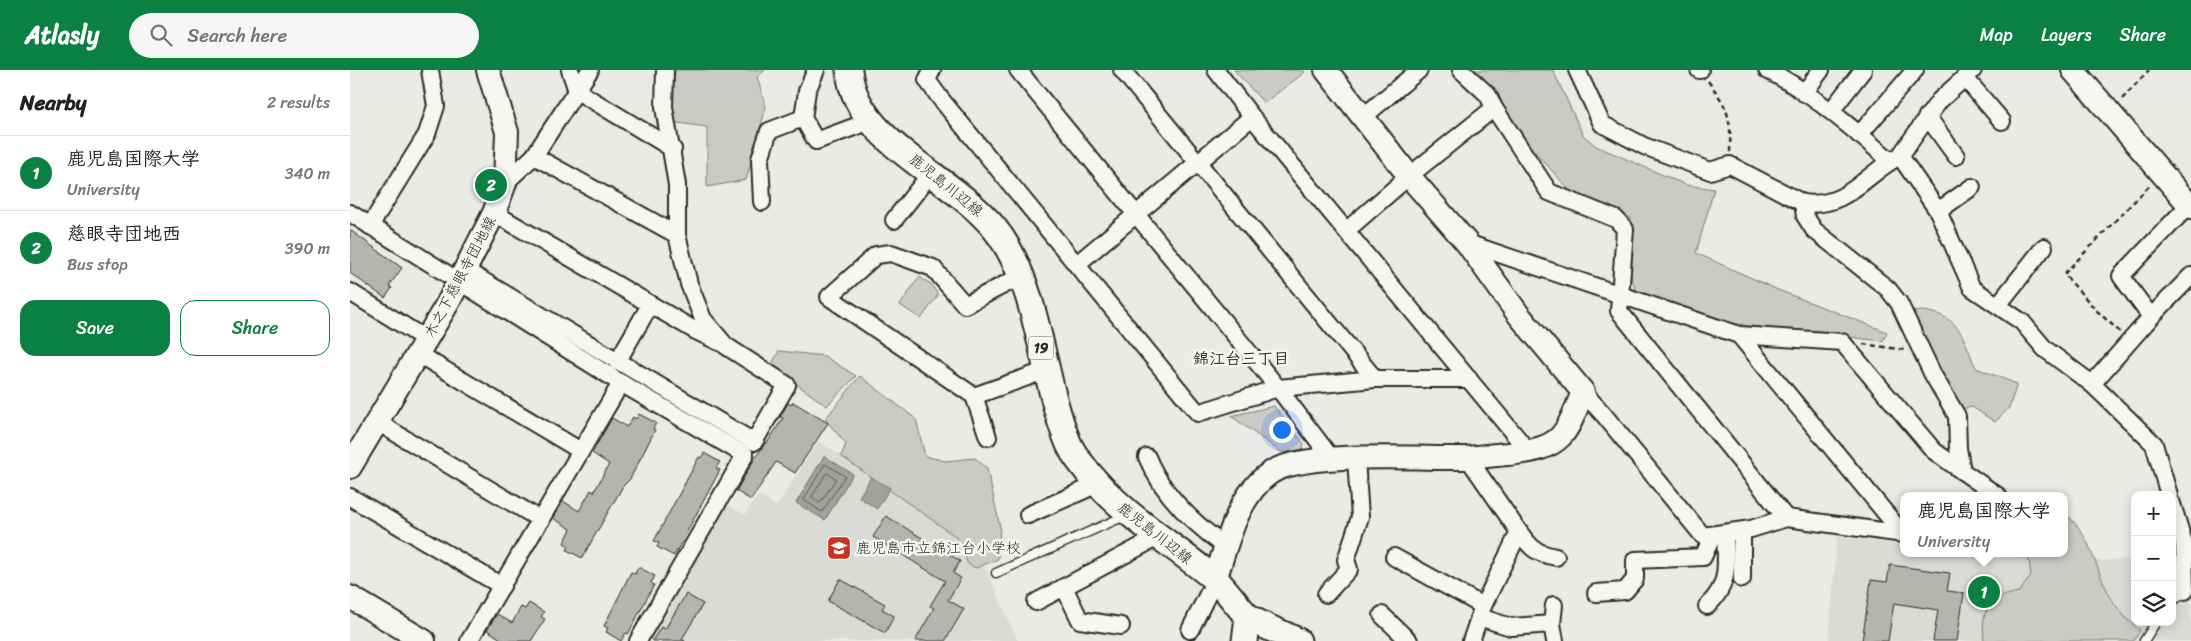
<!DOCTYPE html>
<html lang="en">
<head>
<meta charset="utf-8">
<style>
  :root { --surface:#fff; --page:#f6f6f6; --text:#202124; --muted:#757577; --line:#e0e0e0; --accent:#0b8043 }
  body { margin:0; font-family:Sriracha,"Klee One",sans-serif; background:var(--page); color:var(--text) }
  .controls { position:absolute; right:15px; bottom:15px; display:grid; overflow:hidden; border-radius:10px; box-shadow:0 2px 12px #0003 }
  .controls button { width:45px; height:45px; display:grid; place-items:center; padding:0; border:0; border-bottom:1px solid var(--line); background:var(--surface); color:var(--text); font:25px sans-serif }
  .you { position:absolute; left:931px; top:359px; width:18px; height:18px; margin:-12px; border:4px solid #fff; border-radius:50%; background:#1a73e8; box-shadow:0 0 0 8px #1a73e833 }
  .badge { display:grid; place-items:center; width:32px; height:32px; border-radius:50%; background:var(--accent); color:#fff; font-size:16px; font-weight:700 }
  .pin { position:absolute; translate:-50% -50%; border:2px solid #fff; box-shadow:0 1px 5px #0006 }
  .popup { position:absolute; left:1550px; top:422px; width:168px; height:65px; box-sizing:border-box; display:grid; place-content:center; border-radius:10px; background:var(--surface); filter:drop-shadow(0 1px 4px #0005); font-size:16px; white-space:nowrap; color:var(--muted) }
  .popup b { font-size:19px; color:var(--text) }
  .popup::after { content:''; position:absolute; left:50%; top:100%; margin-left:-10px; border:10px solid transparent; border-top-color:var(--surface) }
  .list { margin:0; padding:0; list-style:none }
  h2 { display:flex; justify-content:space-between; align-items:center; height:65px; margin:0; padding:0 20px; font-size:21px }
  h2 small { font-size:16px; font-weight:400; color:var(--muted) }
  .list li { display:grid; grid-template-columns:32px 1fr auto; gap:15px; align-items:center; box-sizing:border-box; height:75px; padding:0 20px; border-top:1px solid var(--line) }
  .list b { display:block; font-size:19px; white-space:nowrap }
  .list p { margin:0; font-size:16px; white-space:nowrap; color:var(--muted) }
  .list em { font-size:16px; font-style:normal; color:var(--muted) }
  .actions { display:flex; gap:10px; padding:15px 20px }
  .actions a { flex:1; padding:11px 0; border:1px solid var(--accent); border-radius:15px; text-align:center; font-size:18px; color:var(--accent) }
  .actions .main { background:var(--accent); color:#fff }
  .icon { flex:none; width:28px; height:28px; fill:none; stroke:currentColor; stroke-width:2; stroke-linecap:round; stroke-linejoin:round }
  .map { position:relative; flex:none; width:1841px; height:571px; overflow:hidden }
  header { display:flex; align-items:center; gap:30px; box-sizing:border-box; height:70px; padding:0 25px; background:var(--accent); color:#fff }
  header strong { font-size:24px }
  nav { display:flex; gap:28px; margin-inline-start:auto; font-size:18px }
  .search { width:350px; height:45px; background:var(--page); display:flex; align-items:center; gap:12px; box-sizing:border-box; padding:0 18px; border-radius:28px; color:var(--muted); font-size:19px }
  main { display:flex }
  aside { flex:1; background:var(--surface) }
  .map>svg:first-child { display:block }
</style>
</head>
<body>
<header>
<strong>Atlasly</strong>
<div class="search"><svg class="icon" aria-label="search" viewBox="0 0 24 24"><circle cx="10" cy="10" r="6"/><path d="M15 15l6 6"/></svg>Search here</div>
<nav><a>Map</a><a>Layers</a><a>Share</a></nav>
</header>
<main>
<aside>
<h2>Nearby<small>2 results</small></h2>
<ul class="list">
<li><span class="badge">1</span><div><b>鹿児島国際大学</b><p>University</p></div><em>340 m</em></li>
<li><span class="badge">2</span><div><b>慈眼寺団地西</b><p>Bus stop</p></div><em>390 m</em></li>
</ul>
<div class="actions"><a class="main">Save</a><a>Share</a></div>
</aside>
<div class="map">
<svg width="1841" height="571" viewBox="0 0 1841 571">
  <rect width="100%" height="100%" fill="#eaeae6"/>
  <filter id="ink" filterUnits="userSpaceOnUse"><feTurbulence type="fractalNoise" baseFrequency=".02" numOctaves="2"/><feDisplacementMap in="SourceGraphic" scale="10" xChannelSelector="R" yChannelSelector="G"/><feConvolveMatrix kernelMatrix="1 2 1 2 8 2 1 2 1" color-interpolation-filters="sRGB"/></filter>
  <g filter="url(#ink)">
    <!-- built -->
    <g fill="#dadad6">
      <path d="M468,372L546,416L612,445L668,571H294L376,434L395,445L408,425L427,436Z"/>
      <path d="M1841,461V571H1479L1487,466L1554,476V483H1606L1638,488L1719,487L1748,491L1785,489V552H1822V471Z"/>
    </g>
    <!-- green -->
    <g fill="#cacac7" stroke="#7a7a79">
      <path d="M325,0H415L407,7L416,37L396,110L357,117V57L321,52Z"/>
      <path d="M884,0H952L955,2L914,33Z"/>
      <path d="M1121,0H1203L1233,65L1246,76L1336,115L1364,119L1346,183L1428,220L1537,262L1533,271L1399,256L1331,242L1290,230L1281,208V148L1223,124L1167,62Z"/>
      <path d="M569,207L581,214L588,225L571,249L550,235Z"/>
      <path d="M1574,241C1612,247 1612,267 1626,298L1667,314L1659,338L1645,352L1622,337L1602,340L1562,242Z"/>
      <path d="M429,281L474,286L506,306L477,336L421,296Z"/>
      <path d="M510,306L566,349L575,386L595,391L625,388L637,398L650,457L648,489L626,498L618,494L605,466L491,386L496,374L475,349Z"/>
      <path d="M924,336L954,374L953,379L932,383L881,346Z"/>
      <path d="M1714,443C1740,462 1744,495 1758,522C1766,538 1776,550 1790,560L1784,571H1634C1631,539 1637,528 1669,522L1681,506L1678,483H1714Z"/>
    </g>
    <!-- water -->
    <g fill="#a1a19e" stroke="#727270">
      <path d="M474,386L503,404L475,450L446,433Z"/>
      <path d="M521,407L540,418L527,439L509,427Z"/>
    </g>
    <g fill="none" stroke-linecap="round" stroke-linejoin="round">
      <!-- shore -->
      <g stroke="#5a5a59" stroke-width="1">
        <path d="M475,394L495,406L472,442L454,430Z"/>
        <path d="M477,403L486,409L470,433L462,427Z"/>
      </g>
    </g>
    <!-- building -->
    <g fill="#b4b4b1" stroke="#2b2b2b">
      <path d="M0,160L52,198L39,216L42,218L35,228L0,203Z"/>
      <path d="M443,332L478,353L445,403L426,392L401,430L386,421L405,388L416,372L417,373L433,348L430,347L438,333L441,335Z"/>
      <path d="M289,344L306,353L303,359L305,360L280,409L273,416L232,488L217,480L219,476L214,473L221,459L203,448L213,431L229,441L241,420L244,422L259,394L242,383L262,348L277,357L283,347L286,349Z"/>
      <path d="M354,383L370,392L366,398L370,400L324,486L307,477L309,473L304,471L349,387L351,388Z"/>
      <path d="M536,446L610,491L603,503L611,508L598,530L614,539L595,571H565L584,538L580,536L595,511L523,467Z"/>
      <path d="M1540,495L1600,503L1597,521L1614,523L1607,571H1583L1588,540L1544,533L1538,571H1512L1521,510L1537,512Z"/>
      <path d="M288,497L305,506L301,513L304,515L278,564L276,563L271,571L256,562L258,558L254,556L281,502L285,504Z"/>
      <path d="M490,509L535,534L532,539L544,546L535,563L478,531Z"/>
      <path d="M336,524L353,534L332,569L335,571H302L311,557L315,559Z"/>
      <path d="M179,533L194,542L191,547L195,549L181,571H154L137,560L147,544L162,553L171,537L175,539Z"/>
    </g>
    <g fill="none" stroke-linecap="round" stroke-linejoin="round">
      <defs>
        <g id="lane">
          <path d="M646,503L777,445"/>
          <path d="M1822,532L1837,520"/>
          <path d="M1794,571L1806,552"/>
        </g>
        <g id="street">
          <path d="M220,0L227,21L323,79"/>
          <path d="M466,0L457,21L453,48L466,71L520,51"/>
          <path d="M582,0L577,10L590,28L848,343L928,318L1025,309H1119"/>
          <path d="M668,0L928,318L982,389"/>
          <path d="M772,0L1025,309"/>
          <path d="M866,0L902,47L1178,381"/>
          <path d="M1111,0L1138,25L1144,38L1199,122L1266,149L1275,159L1269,241L1436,448"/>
          <path d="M1227,0L1252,54L1294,76L1360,101L1380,95L1453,133C1498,139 1515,103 1550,86L1589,31L1623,0"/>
          <path d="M1349,0H1350"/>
          <path d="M1417,0C1463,23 1501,58 1541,91"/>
          <path d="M1615,8L1652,51"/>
          <path d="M1454,23L1471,0"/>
          <path d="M1481,41L1513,0"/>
          <path d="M1577,46L1606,86"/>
          <path d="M1013,47L1069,0"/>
          <path d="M1509,65L1565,0"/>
          <path d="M184,86L327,165"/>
          <path d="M1550,86L1588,141L1622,218L1672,252L1695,279L1742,314L1801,247L1841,206"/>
          <path d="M155,113L184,86L240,0"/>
          <path d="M412,132L410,89L419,61L453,48"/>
          <path d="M1453,133L1455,146L1464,160L1538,219L1549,233L1583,305L1607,346L1608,378L1612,401L1648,426"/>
          <path d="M1588,141L1622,117"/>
          <path d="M0,143L271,313L395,385L288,571"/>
          <path d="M144,143L346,261L369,272"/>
          <path d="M544,150L582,102"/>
          <path d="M20,156L77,64L86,36L80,0"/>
          <path d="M997,160L1059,106L1144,38"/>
          <path d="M1117,173L1389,265L1492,272L1584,381L1612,401"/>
          <path d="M727,194L902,47"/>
          <path d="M115,200L404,372L437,315L376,276L353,249L339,214L327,165V115L314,37L315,0"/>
          <path d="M671,206L615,235L583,198L541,183L526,185L479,227L624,326L697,300"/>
          <path d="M0,222L77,270"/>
          <path d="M1648,235L1694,177"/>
          <path d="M1801,247L1771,206L1839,135"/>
          <path d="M1389,265L1552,463"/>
          <path d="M68,284L231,381"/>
          <path d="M267,292L300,235"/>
          <path d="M1742,314L1804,374L1819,425"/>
          <path d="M1233,322L1254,345L1353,466L1401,459L1436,448L1554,464"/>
          <path d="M624,326L638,367"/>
          <path d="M27,352L191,450"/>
          <path d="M797,387C812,424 844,454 876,477"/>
          <path d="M1118,388L1169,462L1133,536L1121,571"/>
          <path d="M0,427L152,516"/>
          <path d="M1822,434L1834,473L1835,521"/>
          <path d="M678,445L748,414"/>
          <path d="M1392,461V509"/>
          <path d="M1169,462C1181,478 1185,483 1206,487"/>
          <path d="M1044,487L1133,536"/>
          <path d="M714,517L730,550L771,556"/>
          <path d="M1246,523L1275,521L1285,509V490L1353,487L1363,465"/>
          <path d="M976,524L999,499L996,490L1010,447L1006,389"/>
          <path d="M686,532L808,467"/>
          <path d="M1357,536C1381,514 1376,493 1375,463"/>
          <path d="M1032,545L1059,571"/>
          <path d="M1129,547L1161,557L1202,554L1205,571"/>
          <path d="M1202,554L1204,535"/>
          <path d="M840,560L865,510"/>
          <path d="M119,571L271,313"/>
        </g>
        <g id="secondary">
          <path d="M1723,0L1841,137"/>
          <path d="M0,397L99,231L144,143L155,113L157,62L138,0"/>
          <path d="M865,510C877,474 887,426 920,403C954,380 1071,389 1116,388C1130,387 1144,385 1158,384C1175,382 1198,380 1211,366C1221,355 1227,336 1233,322L1168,244L1117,173L1059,106L976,0"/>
          <path d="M0,527L74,571"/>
        </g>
        <g id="primary">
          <path d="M499,0C505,75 611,108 651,167C690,224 692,309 718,372C722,383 730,392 737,401C773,446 823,474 867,511C877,520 892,543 900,548C915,557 932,563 948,571"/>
          <path d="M895,571L898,547"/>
        </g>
      </defs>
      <!-- lane casing -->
      <use href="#lane" stroke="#2b2b2b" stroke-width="11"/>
      <!-- street casing -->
      <use href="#street" stroke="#2b2b2b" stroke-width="20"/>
      <!-- secondary casing -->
      <use href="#secondary" stroke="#2b2b2b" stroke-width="26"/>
      <!-- primary casing -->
      <use href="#primary" stroke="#2b2b2b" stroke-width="29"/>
      <!-- path -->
      <g stroke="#2b2b2b" stroke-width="2.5" stroke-dasharray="5 4" stroke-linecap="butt">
        <path d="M1358,11C1379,39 1381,47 1380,82"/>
        <path d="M1772,29L1799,0"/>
        <path d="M1770,262L1746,240L1714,204L1800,115"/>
        <path d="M1513,274L1555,280"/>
      </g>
      <!-- lane -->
      <use href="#lane" stroke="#f6f6f2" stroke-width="8"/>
      <!-- street -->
      <use href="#street" stroke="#f6f6f2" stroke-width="16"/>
      <!-- secondary -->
      <use href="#secondary" stroke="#f6f6f2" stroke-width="22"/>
      <!-- primary -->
      <use href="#primary" stroke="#f6f6f2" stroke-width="25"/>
    </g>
  </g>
  <!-- icons -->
  <defs>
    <symbol id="school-square" viewBox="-11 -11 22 22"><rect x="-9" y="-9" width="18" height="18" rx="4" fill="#c8321e" stroke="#f6f6f2"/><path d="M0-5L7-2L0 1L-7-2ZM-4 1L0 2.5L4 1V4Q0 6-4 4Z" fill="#fff"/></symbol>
  </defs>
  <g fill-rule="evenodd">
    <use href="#school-square" x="475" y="464" width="28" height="28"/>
  </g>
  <g text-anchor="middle" stroke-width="5" stroke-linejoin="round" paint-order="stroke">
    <!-- shield labels -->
    <rect fill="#f6f6f2" stroke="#686867" stroke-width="1" x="678.5" y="266.5" width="25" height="23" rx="4"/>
    <g font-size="14" font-weight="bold" fill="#2b2b2b">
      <text x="691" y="283">19</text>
    </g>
    <!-- street labels -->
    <g font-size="15" fill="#2b2b2b" stroke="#f6f6f2">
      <text transform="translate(596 115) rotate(39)" y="5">鹿児島川辺線</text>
      <text transform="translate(110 207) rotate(-62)" y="5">木之下慈眼寺団地線</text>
      <text transform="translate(805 463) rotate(38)" y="5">鹿児島川辺線</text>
    </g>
    <!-- poi labels -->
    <g font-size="15" fill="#2b2b2b" stroke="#f6f6f2" text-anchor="start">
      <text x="506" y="483">鹿児島市立錦江台小学校</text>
    </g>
    <!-- neighbourhood labels -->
    <g font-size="16" font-weight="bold" fill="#2b2b2b" stroke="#f6f6f2">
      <text x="891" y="294">錦江台三丁目</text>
    </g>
  </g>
</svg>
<div class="controls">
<button>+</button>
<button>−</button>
<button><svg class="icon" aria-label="layers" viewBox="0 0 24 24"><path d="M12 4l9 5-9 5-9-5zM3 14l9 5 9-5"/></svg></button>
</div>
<div class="you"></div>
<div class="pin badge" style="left:1634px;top:522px">1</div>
<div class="popup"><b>鹿児島国際大学</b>University</div>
<div class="pin badge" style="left:141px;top:115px">2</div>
</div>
</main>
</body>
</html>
